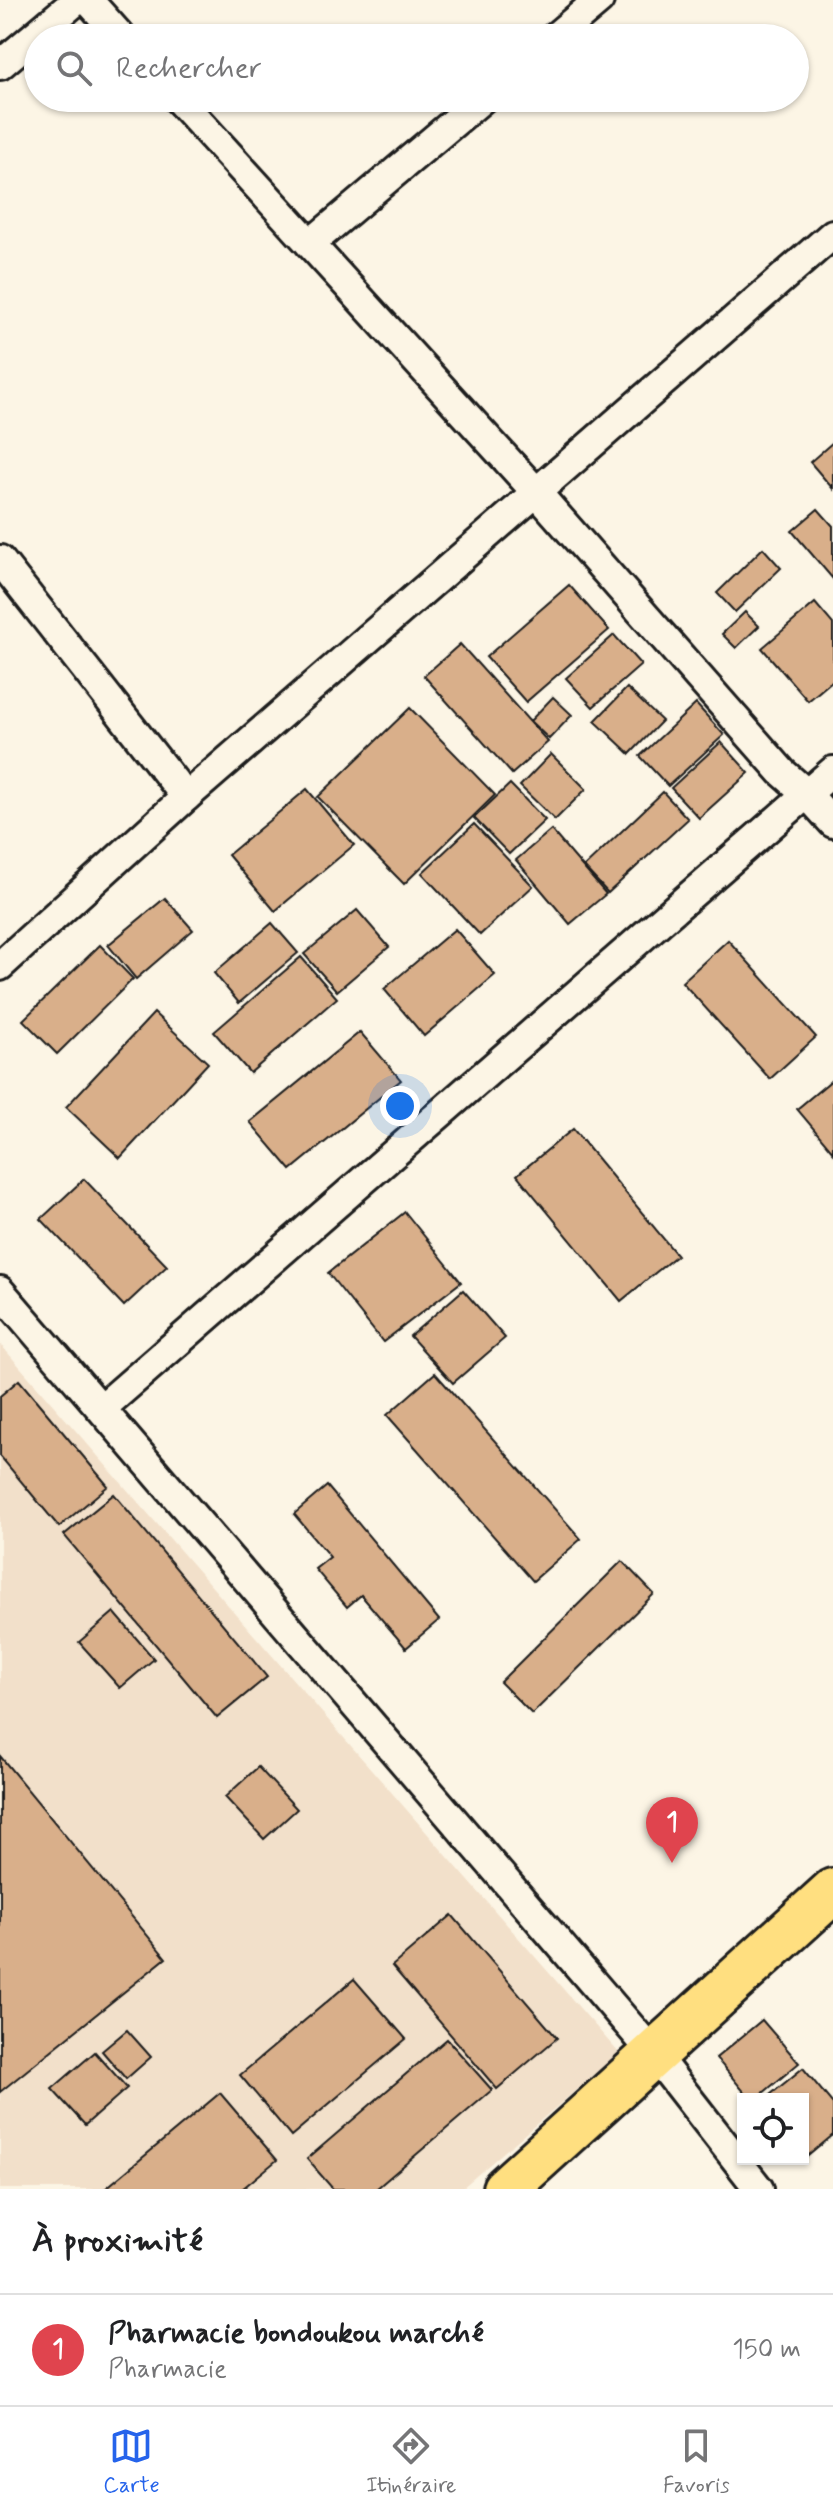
<!DOCTYPE html>
<html lang="fr">
<head>
<meta charset="utf-8">
<style>
  :root { --surface:#fff; --page:#f2f2f2; --text:#202124; --muted:#757577; --line:#e0e0e0; --accent:#2563eb }
  body { margin:0; font-family:Mynerve,sans-serif; background:var(--page); color:var(--text) }
  .controls { position:absolute; right:24px; bottom:24px; display:grid; overflow:hidden; border-radius:0px; box-shadow:0 2px 6px #0004 }
  .controls button { width:72px; height:72px; display:grid; place-items:center; padding:0; border:0; border-bottom:2px solid var(--line); background:var(--surface); color:var(--text); font:40px sans-serif }
  .you { position:absolute; left:400px; top:1106px; width:28px; height:28px; margin:-20px; border:6px solid #fff; border-radius:50%; background:#1a73e8; box-shadow:0 0 0 12px #1a73e833 }
  .badge { display:grid; place-items:center; width:52px; height:52px; border-radius:50%; background:var(--accent); color:#fff; font-size:26px; font-weight:700 }
  .pin { position:absolute; translate:-50% -66px; filter:drop-shadow(0 2px 4px #0008) }
  .pin::after { content:''; position:absolute; top:42px; width:28px; height:24px; background:inherit; clip-path:polygon(0 0,100% 0,50% 100%) }
  .list { margin:0; padding:0; list-style:none }
  h2 { display:flex; justify-content:space-between; align-items:center; height:104px; margin:0; padding:0 32px; font-size:34px }
  h2 small { font-size:26px; font-weight:400; color:var(--muted) }
  .list li { display:grid; grid-template-columns:52px 1fr auto; gap:24px; align-items:center; box-sizing:border-box; height:112px; padding:0 32px; border-top:2px solid var(--line) }
  .list b { display:block; font-size:30px; white-space:nowrap }
  .list p { margin:0; font-size:26px; white-space:nowrap; color:var(--muted) }
  .list em { font-size:26px; font-style:normal; color:var(--muted) }
  .icon { flex:none; width:44px; height:44px; fill:none; stroke:currentColor; stroke-width:2; stroke-linecap:round; stroke-linejoin:round }
  .map { position:relative; flex:none; width:833px; height:2189px; overflow:hidden }
  .search { position:absolute; background:var(--surface); box-shadow:0 2px 6px #0004; left:24px; right:24px; top:24px; height:88px; display:flex; align-items:center; gap:20px; box-sizing:border-box; padding:0 28px; border-radius:44px; color:var(--muted); font-size:30px }
  .sheet { height:216px; background:var(--surface) }
  nav { display:flex; justify-content:space-around; align-items:center; box-sizing:border-box; height:112px; border-top:2px solid var(--line); background:var(--surface); font-size:22px; color:var(--muted) }
  nav a { display:grid; justify-items:center; gap:4px }
  nav .on { color:var(--accent) }
  .map>svg:first-child { display:block }
</style>
</head>
<body>
<div class="map">
<svg width="833" height="2189" viewBox="0 0 833 2189">
  <rect width="100%" height="100%" fill="#fcf5e5"/>
  <filter id="ink" filterUnits="userSpaceOnUse"><feTurbulence type="fractalNoise" baseFrequency=".0125" numOctaves="2"/><feDisplacementMap in="SourceGraphic" scale="16" xChannelSelector="R" yChannelSelector="G"/><feConvolveMatrix kernelMatrix="1 2 1 2 8 2 1 2 1" color-interpolation-filters="sRGB"/></filter>
  <g filter="url(#ink)">
    <!-- built -->
    <path fill="#f2e0ca" d="M0,1344L619,2053L461,2189H0Z"/>
    <!-- building -->
    <g fill="#d9af8a" stroke="#1c1c1c" stroke-width="2">
      <path d="M833,442V489L810,462Z"/>
      <path d="M818,509L833,526V579L792,531Z"/>
      <path d="M763,548L781,568L735,612L717,593Z"/>
      <path d="M569,585L609,630L526,702L486,657Z"/>
      <path d="M815,603L833,624V680L808,701L762,648Z"/>
      <path d="M745,612L759,626L736,648L722,634Z"/>
      <path d="M614,635L641,665L593,707L566,678Z"/>
      <path d="M460,644L548,742L512,774L424,676Z"/>
      <path d="M627,688L662,721L630,754L595,721Z"/>
      <path d="M553,697L572,715L549,739L530,721Z"/>
      <path d="M696,704L724,735L668,786L640,756Z"/>
      <path d="M410,708L495,795L404,884L318,797Z"/>
      <path d="M721,742L749,773L699,818L671,788Z"/>
      <path d="M551,754L586,789L555,820L520,786Z"/>
      <path d="M510,784L545,820L509,854L474,818Z"/>
      <path d="M307,789L354,845L275,911L228,855Z"/>
      <path d="M663,792L688,819L608,893L584,867Z"/>
      <path d="M474,824L533,886L480,935L422,873Z"/>
      <path d="M551,830L606,894L570,924L516,860Z"/>
      <path d="M165,898L193,930L136,979L108,945Z"/>
      <path d="M357,910L389,947L337,991L304,954Z"/>
      <path d="M272,923L298,953L239,1003L214,973Z"/>
      <path d="M455,929L495,975L424,1036L384,989Z"/>
      <path d="M728,940L816,1037L770,1079L682,982Z"/>
      <path d="M100,945L133,979L57,1054L23,1020Z"/>
      <path d="M301,957L337,998L250,1073L214,1032Z"/>
      <path d="M154,1013L208,1063L120,1158L66,1107Z"/>
      <path d="M360,1032L401,1080L291,1170L250,1122Z"/>
      <path d="M833,1079V1152L797,1109Z"/>
      <path d="M573,1129L677,1255L621,1301L517,1175Z"/>
      <path d="M84,1179L167,1266L124,1306L41,1219Z"/>
      <path d="M405,1212L461,1282L383,1342L328,1273Z"/>
      <path d="M463,1290L505,1338L453,1383L410,1336Z"/>
      <path d="M435,1373L581,1539L533,1581L387,1415Z"/>
      <path d="M19,1380L108,1486L59,1527L0,1456V1396Z"/>
      <path d="M327,1486L439,1620L406,1648L361,1595L347,1607L315,1569L330,1557L294,1514Z"/>
      <path d="M114,1494L267,1677L217,1718L64,1535Z"/>
      <path d="M622,1561L654,1594L532,1714L500,1682Z"/>
      <path d="M114,1612L154,1659L120,1688L79,1642Z"/>
      <path d="M0,1756L166,1958L0,2092Z"/>
      <path d="M258,1767L297,1809L264,1839L225,1797Z"/>
      <path d="M452,1915L557,2038L497,2089L392,1966Z"/>
      <path d="M354,1979L406,2039L291,2136L240,2075Z"/>
      <path d="M762,2020L799,2063L756,2099H750L716,2058Z"/>
      <path d="M127,2030L151,2057L126,2079L102,2051Z"/>
      <path d="M447,2039L492,2090L376,2189H333L307,2159Z"/>
      <path d="M95,2052L127,2088L85,2125L52,2089Z"/>
      <path d="M803,2068L833,2104V2135L803,2160V2099H765Z"/>
      <path d="M220,2093L277,2160L242,2189H105Z"/>
    </g>
    <g fill="none" stroke-linecap="round" stroke-linejoin="round">
      <defs>
        <g id="street">
          <path d="M88,0L122,38"/>
          <path d="M554,38L599,0"/>
          <path d="M0,65L77,0"/>
          <path d="M177,98L537,493L782,772L806,793L833,823"/>
          <path d="M310,244L483,98"/>
          <path d="M0,560L186,797"/>
          <path d="M0,966L186,797L833,234"/>
          <path d="M0,1291L653,2053L759,2189"/>
          <path d="M102,1408L833,771"/>
        </g>
        <path id="primary" d="M505,2189L833,1891"/>
      </defs>
      <!-- street casing -->
      <use href="#street" stroke="#1c1c1c" stroke-width="34"/>
      <!-- primary casing -->
      <use href="#primary" stroke="#1c1c1c" stroke-width="50"/>
      <!-- street -->
      <use href="#street" stroke="#fcf5e5" stroke-width="28"/>
      <!-- primary -->
      <use href="#primary" stroke="#ffdf80" stroke-width="44"/>
    </g>
  </g>
</svg>
<div class="controls">
<button><svg class="icon" aria-label="locate" viewBox="0 0 24 24"><circle cx="12" cy="12" r="6"/><path d="M12 2v4M12 18v4M2 12h4M18 12h4"/></svg></button>
</div>
<div class="you"></div>
<div class="pin badge" style="left:672px;top:1863px;background:#e0444e">1</div>
<div class="search"><svg class="icon" aria-label="search" viewBox="0 0 24 24"><circle cx="10" cy="10" r="6"/><path d="M15 15l6 6"/></svg>Rechercher</div>
</div>
<section class="sheet">
<h2>À proximité<small></small></h2>
<ul class="list">
<li><span class="badge" style="background:#e0444e">1</span><div><b>Pharmacie bondoukou marché</b><p>Pharmacie</p></div><em>150 m</em></li>
</ul>
</section>
<nav>
<a class="on"><svg class="icon" aria-label="map" viewBox="0 0 24 24"><path d="M3 6l6-2 6 2 6-2v14l-6 2-6-2-6 2zM9 4v14M15 6v14"/></svg>Carte</a>
<a><svg class="icon" aria-label="directions" viewBox="0 0 24 24"><path d="M12 3l9 9-9 9-9-9zM9 14v-3h6M13 9l2 2-2 2"/></svg>Itinéraire</a>
<a><svg class="icon" aria-label="saved" viewBox="0 0 24 24"><path d="M7 4h10v16l-5-4-5 4z"/></svg>Favoris</a>
</nav>
</body>
</html>
